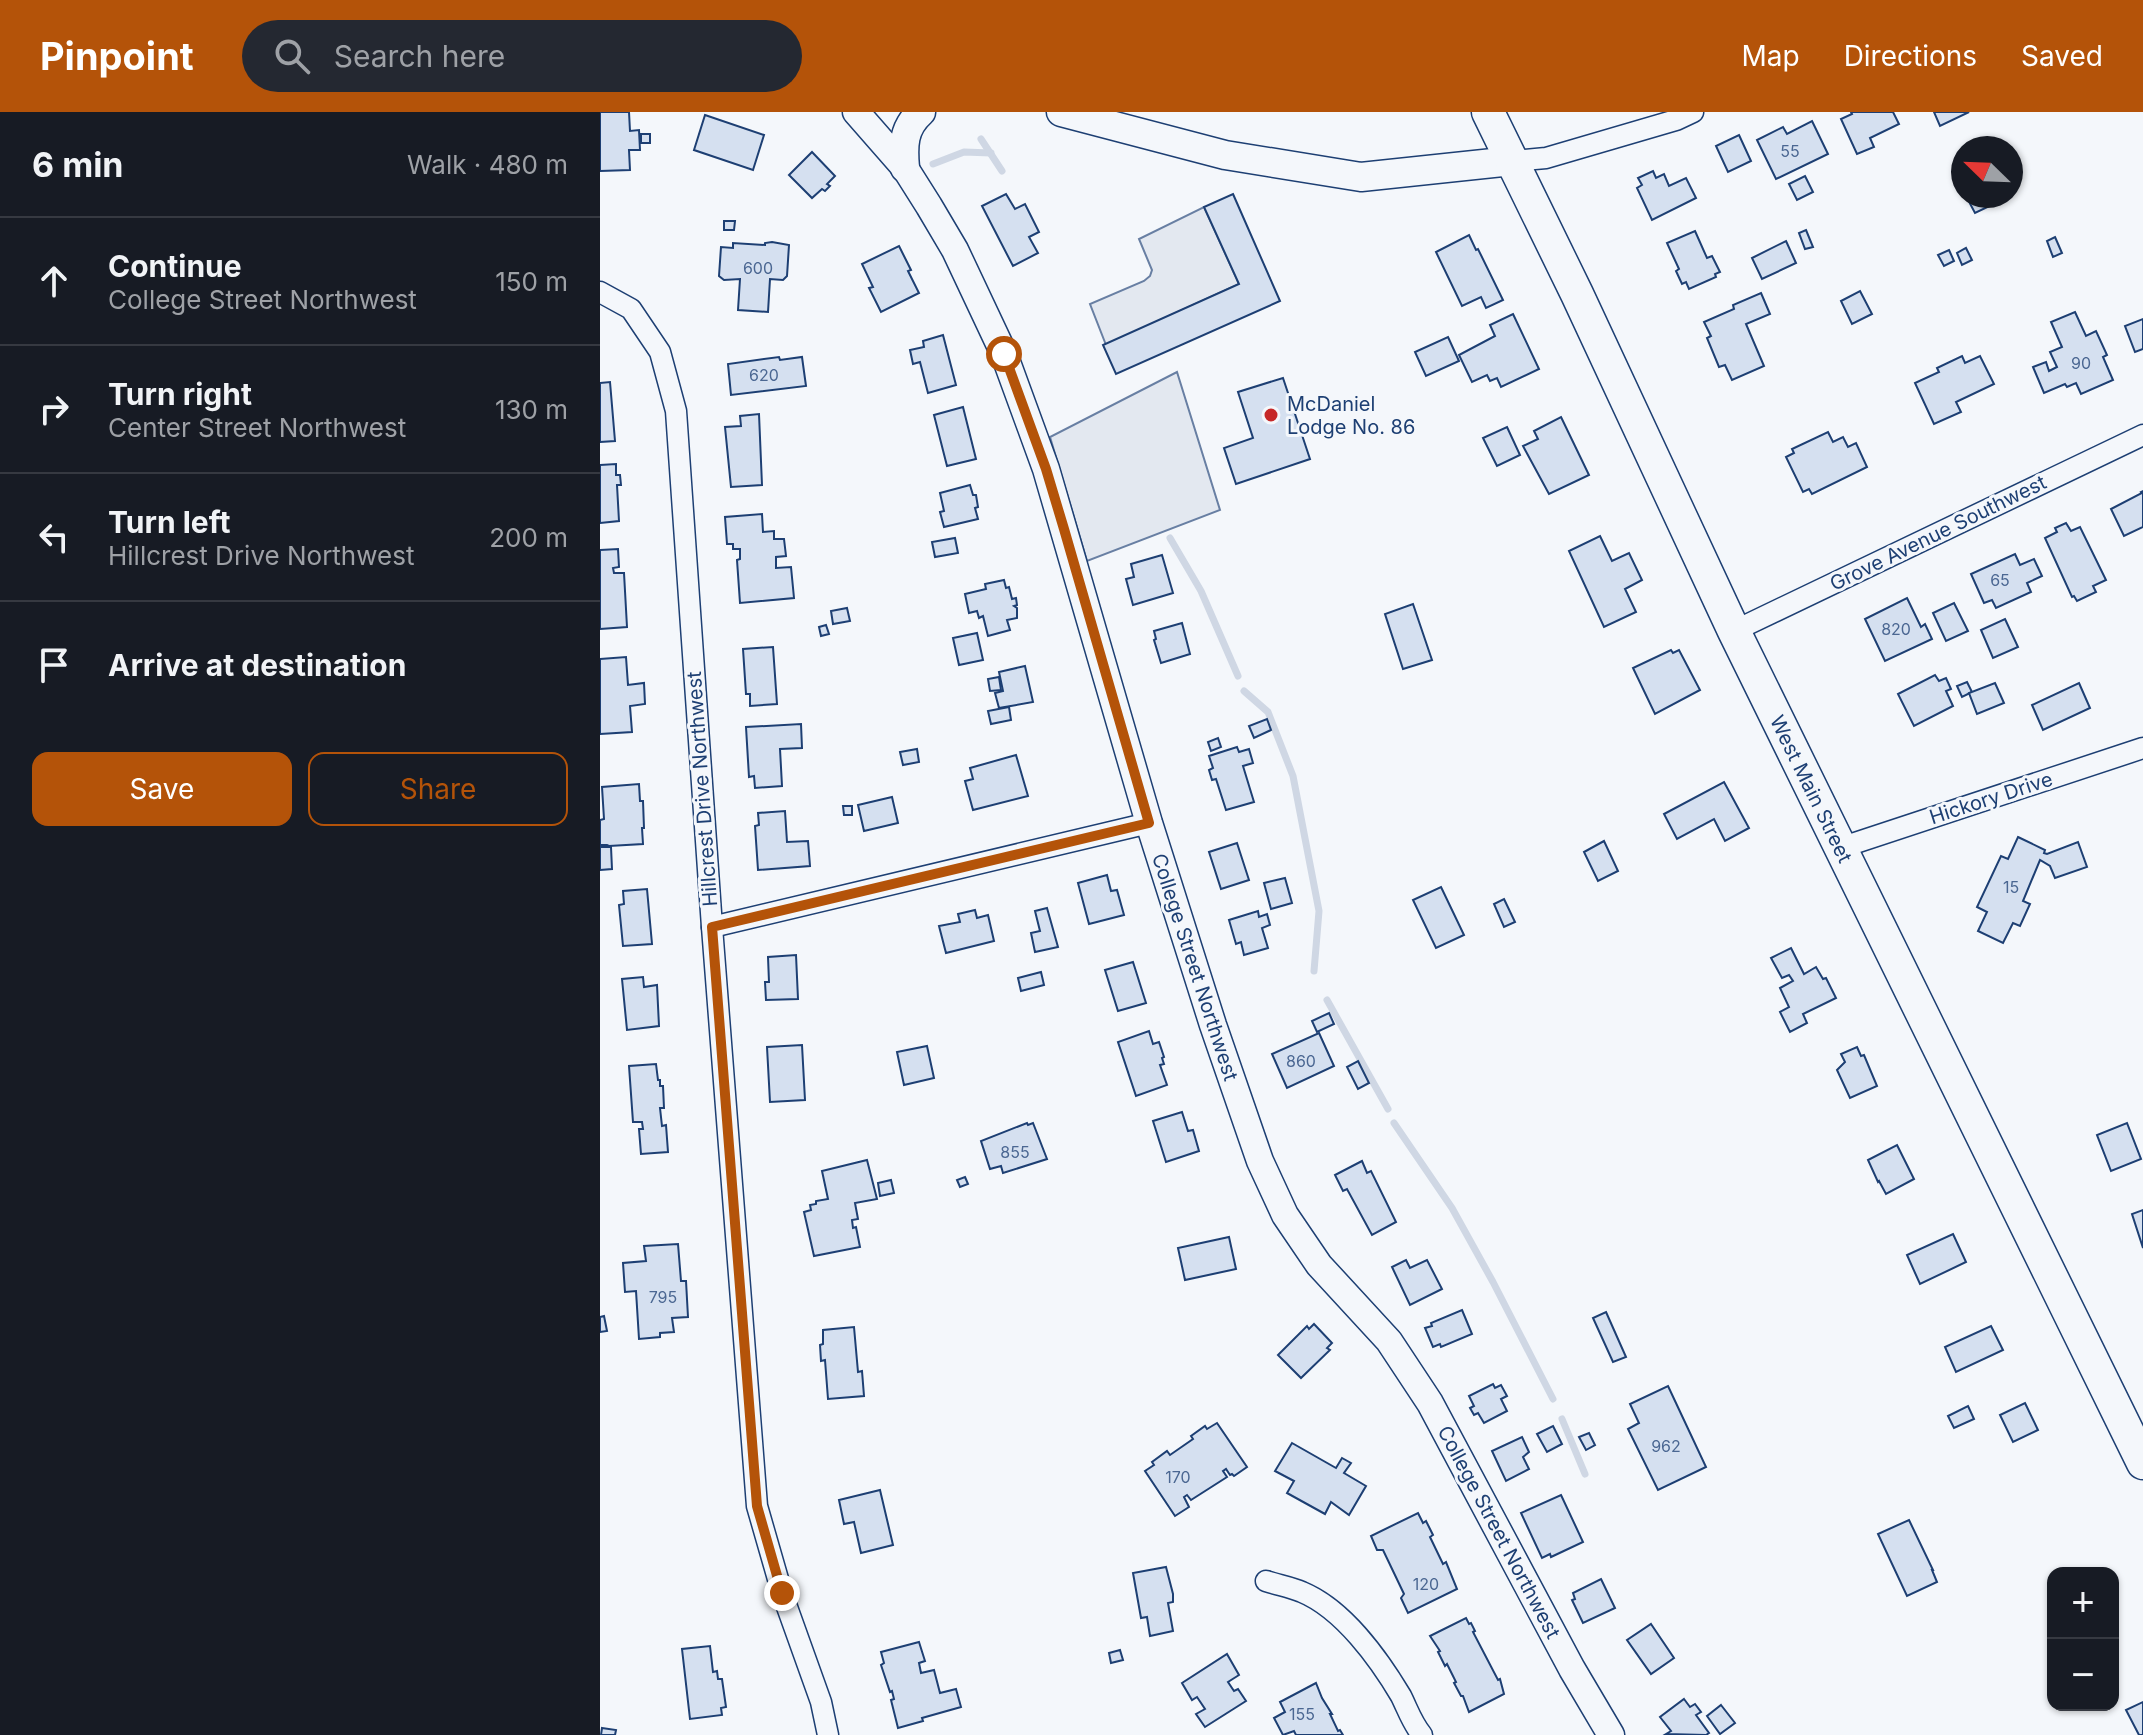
<!DOCTYPE html>
<html lang="en">
<head>
<meta charset="utf-8">
<style>
  :root { --surface:#171b24; --page:#242831; --text:#f1f3f6; --muted:#9ea1a6; --line:#363941; --accent:#b45309 }
  body { margin:0; font-family:Inter,sans-serif; background:var(--page); color:var(--text) }
  .controls { position:absolute; right:24px; bottom:24px; display:grid; overflow:hidden; border-radius:16px; box-shadow:0 2px 6px #0004 }
  .controls button { width:72px; height:72px; display:grid; place-items:center; padding:0; border:0; border-bottom:2px solid var(--line); background:var(--surface); color:var(--text); font:40px sans-serif }
  .compass { position:absolute; left:1351px; top:24px; width:72px; height:72px; border-radius:50%; background:var(--surface); box-shadow:0 2px 6px #0004; rotate:293deg }
  .stop { position:absolute; width:24px; height:24px; margin:-18px; border:6px solid #b45309; border-radius:50%; background:#fff }
  .stop.end { background:#b45309; border-color:#fff; box-shadow:0 2px 8px #0008 }
  .list { margin:0; padding:0; list-style:none }
  h2 { display:flex; justify-content:space-between; align-items:center; height:104px; margin:0; padding:0 32px; font-size:34px }
  h2 small { font-size:26px; font-weight:400; color:var(--muted) }
  .list li { display:grid; grid-template-columns:52px 1fr auto; gap:24px; align-items:center; box-sizing:border-box; height:128px; padding:0 32px; border-top:2px solid var(--line) }
  .list b { display:block; font-size:30px; white-space:nowrap }
  .list p { margin:0; font-size:26px; white-space:nowrap; color:var(--muted) }
  .list em { font-size:26px; font-style:normal; color:var(--muted) }
  .actions { display:flex; gap:16px; padding:24px 32px }
  .actions a { flex:1; padding:18px 0; border:2px solid var(--accent); border-radius:16px; text-align:center; font-size:28px; color:var(--accent) }
  .actions .main { background:var(--accent); color:#fff }
  .icon { flex:none; width:44px; height:44px; fill:none; stroke:currentColor; stroke-width:2; stroke-linecap:round; stroke-linejoin:round }
  .map { position:relative; flex:none; width:1543px; height:1623px; overflow:hidden }
  header { display:flex; align-items:center; gap:48px; box-sizing:border-box; height:112px; padding:0 40px; background:var(--accent); color:#fff }
  header strong { font-size:38px }
  nav { display:flex; gap:44px; margin-inline-start:auto; font-size:28px }
  .search { width:560px; height:72px; background:var(--page); display:flex; align-items:center; gap:20px; box-sizing:border-box; padding:0 28px; border-radius:44px; color:var(--muted); font-size:30px }
  main { display:flex }
  aside { flex:1; background:var(--surface) }
  .map>svg:first-child { display:block }
</style>
</head>
<body>
<header>
<strong>Pinpoint</strong>
<div class="search"><svg class="icon" aria-label="search" viewBox="0 0 24 24"><circle cx="10" cy="10" r="6"/><path d="M15 15l6 6"/></svg>Search here</div>
<nav><a>Map</a><a>Directions</a><a>Saved</a></nav>
</header>
<main>
<aside>
<h2>6 min<small>Walk · 480 m</small></h2>
<ul class="list">
<li><svg class="icon" aria-label="ahead" viewBox="0 0 24 24"><path d="M12 20V5M6 11l6-6 6 6"/></svg><div><b>Continue</b><p>College Street Northwest</p></div><em>150 m</em></li>
<li><svg class="icon" aria-label="right" viewBox="0 0 24 24"><path d="M7 20v-9h11M14 6l5 5-5 5"/></svg><div><b>Turn right</b><p>Center Street Northwest</p></div><em>130 m</em></li>
<li><svg class="icon" aria-label="left" viewBox="0 0 24 24"><path d="M17 20v-9H6M10 6l-5 5 5 5"/></svg><div><b>Turn left</b><p>Hillcrest Drive Northwest</p></div><em>200 m</em></li>
<li><svg class="icon" aria-label="arrive" viewBox="0 0 24 24"><path d="M6 21V4h12l-3 4 3 4H6"/></svg><div><b>Arrive at destination</b></div></li>
</ul>
<div class="actions"><a class="main">Save</a><a>Share</a></div>
</aside>
<div class="map">
<svg width="1543" height="1623" viewBox="0 0 1543 1623">
  <rect width="100%" height="100%" fill="#f4f7fb"/>
  <!-- parking -->
  <g fill="#e3e8f0" stroke="#687fa3" stroke-width="2">
    <path d="M604,95L639,172L506,233L490,192L544,169L550,164L552,158L539,127Z"/>
    <path d="M577,260L620,398L487,449L450,325Z"/>
  </g>
  <g fill="none" stroke-linecap="round" stroke-linejoin="round">
    <!-- stream -->
    <g stroke="#cfd7e4" stroke-width="7">
      <path d="M381,27L402,59"/>
      <path d="M333,52L364,40L391,41"/>
      <path d="M570,426L601,479L638,564"/>
      <path d="M644,579L668,600L693,664L719,799L714,859"/>
      <path d="M727,888L788,997"/>
      <path d="M794,1011L852,1096L893,1170L953,1287"/>
      <path d="M962,1307L985,1362"/>
    </g>
  </g>
  <!-- building -->
  <g fill="#d5e0f0" stroke="#1d3f73" stroke-width="2">
    <path d="M0,0H29L30,19L39,18L40,38H29L30,58L0,59Z"/>
    <path d="M1251,0H1293L1299,12L1270,26L1274,35L1257,42L1241,7L1252,2Z"/>
    <path d="M1334,0H1369L1340,14Z"/>
    <path d="M105,3L164,23L153,58L94,38Z"/>
    <path d="M1212,9L1228,42L1176,67L1157,28L1183,15L1187,22Z"/>
    <rect x="41" y="22" width="9" height="9"/>
    <path d="M1139,23L1151,49L1128,60L1116,34Z"/>
    <path d="M212,40L235,64L227,72L230,74L225,79L222,77L212,86L189,63Z"/>
    <path d="M1053,59L1056,66L1064,62L1069,74L1086,66L1096,86L1052,108L1037,76L1042,73L1038,66Z"/>
    <path d="M1205,64L1213,80L1197,88L1189,72Z"/>
    <path d="M406,82L415,97L425,92L439,120L429,125L438,141L413,154L382,94Z"/>
    <path d="M633,82L680,189L516,262L503,233L639,172L604,95Z"/>
    <path d="M1366,84H1395L1398,90L1375,101Z"/>
    <path d="M124,109H135L134,118H124Z"/>
    <path d="M1206,118L1213,135L1205,137L1199,121Z"/>
    <path d="M1095,119L1107,146L1112,144L1120,160L1115,162L1116,165L1089,177L1086,170L1082,172L1076,159L1079,157L1067,131Z"/>
    <path d="M869,123L876,138L878,137L903,188L886,196L881,185L862,194L836,140Z"/>
    <path d="M1455,125L1462,141L1453,145L1447,129Z"/>
    <path d="M1186,129L1196,151L1162,167L1152,146Z"/>
    <path d="M172,130L189,133L187,164L183,168L170,167L168,200L138,198L140,167L124,168L119,164L121,135L133,136V131L165,133V131Z"/>
    <path d="M299,134L311,158L308,159L319,181L281,200L269,176L273,175L262,152Z"/>
    <path d="M1366,136L1372,148L1362,153L1357,141Z"/>
    <path d="M1349,138L1354,149L1344,154L1338,143Z"/>
    <path d="M1260,179L1272,202L1252,212L1241,189Z"/>
    <path d="M1161,181L1170,202L1146,212L1164,254L1132,268L1125,253L1119,255L1107,226L1111,224L1104,210L1134,197L1133,193Z"/>
    <path d="M1475,200L1486,224L1496,219L1507,243L1503,245L1513,268L1481,282L1476,271L1467,275L1465,272L1444,281L1433,255L1446,250L1449,259L1457,255L1450,240L1462,235L1451,210Z"/>
    <path d="M913,202L939,257L901,275L897,266L890,269L887,263L872,270L859,243L895,224L890,213Z"/>
    <path d="M1543,207V237L1535,240L1525,214Z"/>
    <path d="M343,223L356,273L328,281L320,250L313,252L310,238L324,235L323,229Z"/>
    <path d="M848,225L859,249L826,264L815,240Z"/>
    <path d="M1362,244L1365,251L1380,244L1394,272L1356,290L1361,300L1334,312L1315,271L1339,260L1337,256Z"/>
    <path d="M179,245L180,248L202,245L206,274L131,283L128,252Z"/>
    <path d="M683,266L710,347L636,372L624,336L653,326L638,280Z"/>
    <path d="M10,270L15,329L0,330V271Z"/>
    <path d="M363,295L376,347L347,354L334,303Z"/>
    <path d="M159,302L162,373L131,375L125,315L141,314L140,304Z"/>
    <path d="M961,305L989,363L949,382L923,334L938,327L934,319Z"/>
    <path d="M907,315L920,343L897,354L883,326Z"/>
    <path d="M1228,320L1233,330L1243,325L1248,335L1256,331L1267,355L1212,382L1209,377L1203,380L1186,345L1194,341L1192,337Z"/>
    <path d="M16,352V363H20L21,373H17L19,409L0,411V353Z"/>
    <path d="M370,373L373,383H376L378,395L375,396L378,407L344,415L340,400L344,399L340,381Z"/>
    <path d="M1543,379V415L1524,424L1511,397L1542,381L1541,380Z"/>
    <path d="M162,402L163,420L174,419V427H184L186,444L176,445V456L191,455L194,486L140,491L137,448L140,447V437H133V432H127L125,405Z"/>
    <path d="M1466,411L1471,419L1480,415L1506,468L1493,474L1496,480L1477,489L1474,484L1472,485L1445,426L1457,420L1455,416Z"/>
    <path d="M1000,424L1012,449L1029,441L1042,468L1025,477L1036,500L1004,515L969,439Z"/>
    <path d="M355,426L358,441L335,445L332,430Z"/>
    <path d="M18,437L19,455L13,456L14,461H24L27,515L0,517V438Z"/>
    <path d="M1415,442L1420,453L1434,447L1442,464L1427,471L1431,480L1396,496L1392,488L1384,491L1371,462Z"/>
    <path d="M562,443L573,481L533,493L526,467L534,465L531,452Z"/>
    <path d="M404,468L406,476L409,475L412,487L416,486L417,493L414,494L417,496V506L407,508L410,518L388,524L383,504L379,506L377,499L369,501L365,482L386,477L385,472Z"/>
    <path d="M1307,486L1321,515L1325,512L1332,527L1285,549L1265,507Z"/>
    <path d="M1354,491L1368,519L1346,529L1333,501Z"/>
    <path d="M813,492L832,548L803,557L785,502Z"/>
    <path d="M247,496L250,509L233,512L231,499Z"/>
    <path d="M1405,507L1418,535L1393,546L1381,518Z"/>
    <path d="M582,511L590,542L561,551L554,528L556,527L554,519Z"/>
    <path d="M226,513L229,522L221,524L219,515Z"/>
    <path d="M377,521L383,548L359,553L353,526Z"/>
    <path d="M173,535L177,592L150,594V582H146L143,537Z"/>
    <path d="M1071,538L1073,541L1079,538L1100,578L1055,602L1033,556Z"/>
    <path d="M26,545L28,573L44,571L45,592L30,594L32,620L0,622V547Z"/>
    <path d="M425,554L433,590L399,596L395,581L403,579L399,560Z"/>
    <path d="M1335,563L1339,569L1346,566L1351,577L1346,579L1353,594L1314,614L1298,582Z"/>
    <path d="M399,565L401,578L390,579L388,567Z"/>
    <path d="M1367,570L1372,580L1362,585L1357,574Z"/>
    <path d="M1395,571L1404,591L1377,602L1369,581Z"/>
    <path d="M1479,571L1490,596L1443,618L1432,593Z"/>
    <path d="M409,595L411,608L391,612L388,599Z"/>
    <path d="M667,607L671,618L654,626L649,614Z"/>
    <path d="M201,612L202,636L180,637L182,674L155,676L154,664L149,665L146,615Z"/>
    <path d="M618,626L621,635L611,639L608,630Z"/>
    <path d="M637,635L639,640L649,637L653,651L643,654L654,690L626,698L616,667L612,668L609,658L613,656L609,644Z"/>
    <path d="M317,637L319,650L303,653L300,640Z"/>
    <path d="M416,643L428,684L373,698L365,669L373,667L370,656Z"/>
    <path d="M1124,670L1149,716L1125,729L1114,707L1077,727L1064,702Z"/>
    <path d="M39,672L40,689H43L44,716H42L43,732L9,734L7,733H0V708L4,707L2,675Z"/>
    <path d="M292,685L298,711L264,719L258,693Z"/>
    <path d="M243,694H252V703H244Z"/>
    <path d="M185,699L187,730L208,729L210,754L158,758L155,714L159,713L158,701Z"/>
    <path d="M1418,725L1445,738L1444,741L1447,742L1478,730L1487,755L1455,766L1450,754L1440,748L1423,789L1430,792L1420,814L1413,811L1403,831L1378,819L1387,800L1377,795L1401,744L1408,747Z"/>
    <path d="M1004,729L1018,759L998,769L984,740Z"/>
    <path d="M637,731L649,768L621,777L609,740Z"/>
    <path d="M0,735H11L12,757L0,758Z"/>
    <path d="M507,763L511,779L517,778L524,803L489,812L478,771Z"/>
    <path d="M685,766L692,791L671,797L664,771Z"/>
    <path d="M841,775L864,823L836,836L813,788Z"/>
    <path d="M47,777L52,832L23,834L19,793L24,792L23,779Z"/>
    <path d="M904,787L915,810L904,815L894,792Z"/>
    <path d="M447,796L458,835L435,840L431,821L440,819L435,799Z"/>
    <path d="M375,798L377,806L388,803L394,829L346,841L339,814L360,810L358,802Z"/>
    <path d="M658,799L659,805L667,802L670,813L662,816L668,836L644,843L641,830L636,832L629,808Z"/>
    <path d="M1191,836L1204,862L1216,855L1223,867L1226,866L1236,886L1203,902L1207,911L1190,920L1180,900L1189,895L1180,876L1193,869L1189,863L1182,866L1171,846Z"/>
    <path d="M196,843L198,887L166,888L165,870H169L168,845Z"/>
    <path d="M533,850L546,891L518,899L505,858Z"/>
    <path d="M441,860L444,873L421,879L418,866Z"/>
    <path d="M43,865L44,875L57,873L59,914L27,918L22,867Z"/>
    <path d="M729,901L734,912L717,920L712,909Z"/>
    <path d="M549,919L553,932L559,930L564,945L562,946L564,952L560,953L567,973L536,984L518,930Z"/>
    <path d="M719,921L734,954L687,976L672,942Z"/>
    <path d="M202,933L205,988L170,990L167,935Z"/>
    <path d="M327,934L334,966L304,973L297,940Z"/>
    <path d="M1257,935L1261,944L1264,943L1277,974L1250,986L1237,958L1245,950L1241,942Z"/>
    <path d="M758,949L769,971L758,977L747,955Z"/>
    <path d="M56,952L58,968H60V974H63L64,996H60L62,1014L66,1013L68,1040L41,1042L39,1017H43L42,1010H33L29,954Z"/>
    <path d="M582,1000L588,1019L593,1018L599,1039L566,1050L553,1009Z"/>
    <path d="M427,1011L428,1013L433,1011L447,1047L403,1061L401,1054L390,1057L381,1029Z"/>
    <path d="M1527,1011L1541,1047L1511,1059L1497,1023Z"/>
    <path d="M1297,1033L1314,1067L1286,1082L1279,1069L1278,1070L1268,1048Z"/>
    <path d="M267,1048L277,1087L255,1091L258,1107L252,1108L253,1116L256,1115L260,1135L214,1144L204,1100L211,1098L210,1093L216,1092V1089L228,1087L222,1059Z"/>
    <path d="M762,1049L767,1061L771,1059L796,1110L772,1123L747,1077L743,1079L735,1063Z"/>
    <path d="M365,1065L368,1072L360,1075L357,1068Z"/>
    <path d="M291,1068L294,1081L280,1084L278,1071Z"/>
    <path d="M1543,1098V1136L1532,1102Z"/>
    <path d="M1353,1122L1366,1150L1320,1172L1307,1143Z"/>
    <path d="M629,1125L636,1157L585,1168L578,1136Z"/>
    <path d="M78,1132L81,1169H86L88,1205L72,1206L74,1220L60,1221V1225L39,1227L36,1179L25,1180L23,1151L46,1149L44,1134Z"/>
    <path d="M806,1148L810,1156L827,1148L842,1177L810,1193L792,1155Z"/>
    <path d="M862,1198L872,1222L841,1235L840,1232L833,1235L825,1216L832,1214L831,1211Z"/>
    <path d="M1006,1200L1026,1245L1013,1250L993,1206Z"/>
    <path d="M4,1204L7,1219L0,1220V1205Z"/>
    <path d="M714,1212L732,1231L727,1236L730,1238L701,1266L678,1243L707,1214L709,1217Z"/>
    <path d="M1391,1214L1403,1238L1356,1260L1345,1235Z"/>
    <path d="M254,1215L258,1260L262,1259L264,1284L228,1287L225,1248L221,1249L220,1233L223,1232V1218Z"/>
    <path d="M893,1272L895,1276L901,1273L907,1284L901,1287L907,1299L884,1311L878,1301L874,1303L870,1296L874,1294L869,1284Z"/>
    <path d="M1068,1274L1106,1355L1058,1378L1028,1317L1039,1311L1030,1292Z"/>
    <path d="M1425,1291L1438,1318L1413,1330L1400,1303Z"/>
    <path d="M1368,1294L1374,1307L1354,1316L1348,1304Z"/>
    <path d="M617,1311L647,1355L634,1364L632,1362L630,1363L626,1357L623,1359L627,1365L591,1388L587,1383L584,1385L589,1395L575,1404L545,1359L554,1353L552,1350L567,1339L570,1343L593,1327L591,1324L605,1314L607,1317Z"/>
    <path d="M953,1314L962,1332L947,1340L937,1322Z"/>
    <path d="M989,1321L995,1333L986,1338L979,1325Z"/>
    <path d="M922,1325L929,1340L923,1345L929,1357L906,1369L892,1339Z"/>
    <path d="M692,1331L736,1356L742,1346L751,1351L744,1361L766,1374L749,1403L731,1390L725,1402L687,1381L694,1369L675,1359Z"/>
    <path d="M280,1378L293,1433L261,1441L254,1410L244,1412L239,1388Z"/>
    <path d="M961,1383L983,1430L951,1445L950,1442L942,1446L921,1401Z"/>
    <path d="M818,1401L823,1411L826,1409L833,1423L830,1425L843,1452L846,1450L857,1477L808,1501L801,1486L804,1482L783,1438H777L771,1424Z"/>
    <path d="M1309,1408L1333,1458H1332L1337,1470L1307,1484L1278,1422Z"/>
    <path d="M566,1455L573,1482V1490L568,1491L573,1519L550,1524L547,1505L541,1506L533,1461Z"/>
    <path d="M1001,1467L1015,1496L983,1511L972,1488L975,1487L973,1481Z"/>
    <path d="M866,1506L869,1512L871,1511L875,1519L873,1520L898,1568L900,1567L904,1582L869,1600L863,1584H861L854,1571L856,1570L847,1552L845,1554L838,1540L840,1539L830,1524Z"/>
    <path d="M1051,1512L1074,1546L1051,1562L1027,1528Z"/>
    <path d="M319,1530L325,1549L319,1551L321,1561L334,1558L340,1581L356,1577L361,1595L322,1606L323,1609L298,1616L291,1588L294,1587L292,1579L290,1580L281,1553L284,1551L281,1540Z"/>
    <path d="M110,1534L113,1560L117,1559L118,1567H122L126,1595L121,1596L122,1603L90,1607L82,1537Z"/>
    <path d="M520,1538L523,1548L511,1551L509,1541Z"/>
    <path d="M627,1542L639,1563L628,1570L634,1579L638,1577L646,1589L605,1615L596,1602L605,1597L597,1585L592,1588L582,1571Z"/>
    <path d="M716,1571L722,1586L732,1602H730L738,1619L740,1618L743,1623H696L694,1619L683,1623L674,1606L685,1600L680,1590Z"/>
    <path d="M1084,1587L1090,1595L1095,1592L1101,1600L1096,1603L1109,1621L1106,1623L1066,1622L1071,1619L1060,1605Z"/>
    <path d="M1543,1590V1623H1539L1526,1598Z"/>
    <path d="M1121,1593L1135,1611L1120,1622L1107,1604Z"/>
    <path d="M2,1616L16,1618L15,1623H1Z"/>
  </g>
  <g fill="none" stroke-linecap="round" stroke-linejoin="round">
    <defs>
      <g id="minor">
        <path d="M912,49L946,46L1076,8L1093,0"/>
        <path d="M0,180L31,197L60,240L76,299L112,815L157,1394L182,1481L221,1590L228,1623"/>
        <path d="M1134,519L1543,323"/>
        <path d="M1240,736L1543,636"/>
        <path d="M112,815L549,711"/>
        <path d="M666,1469C678,1473 691,1475 702,1480C743,1497 779,1547 801,1584C808,1598 812,1611 822,1623"/>
      </g>
      <path id="tertiary" d="M256,0L305,56L329,94L355,138L404,242L446,357L549,711L613,913L660,1049L685,1103L719,1153L789,1229L830,1291L972,1557L1011,1623"/>
      <g id="secondary">
        <path d="M461,0L625,43L761,65L912,49"/>
        <path d="M305,56C303,34 303,16 321,0"/>
      </g>
      <path id="primary" d="M888,0L977,182L1134,519L1543,1351"/>
    </defs>
    <!-- minor casing -->
    <use href="#minor" stroke="#1d3f73" stroke-width="23"/>
    <!-- tertiary casing -->
    <use href="#tertiary" stroke="#1d3f73" stroke-width="29"/>
    <!-- secondary casing -->
    <use href="#secondary" stroke="#1d3f73" stroke-width="31"/>
    <!-- primary casing -->
    <use href="#primary" stroke="#1d3f73" stroke-width="35"/>
    <!-- minor -->
    <use href="#minor" stroke="#f4f7fb" stroke-width="20"/>
    <!-- tertiary -->
    <use href="#tertiary" stroke="#f4f7fb" stroke-width="26"/>
    <!-- secondary -->
    <use href="#secondary" stroke="#f4f7fb" stroke-width="28"/>
    <!-- primary -->
    <use href="#primary" stroke="#f4f7fb" stroke-width="32"/>
  </g>
  <g fill="none" stroke-linecap="round" stroke-linejoin="round">
    <!-- route -->
    <path stroke="#b45309" stroke-width="10" d="M182,1481L157,1394L112,815L549,711L464,417L446,357L404,242"/>
  </g>
  <!-- markers -->
  <circle fill="#c62828" stroke="#f4f7fb" stroke-width="3" cx="671" cy="303" r="8"/>
  <g text-anchor="middle" stroke-width="6" stroke-linejoin="round" paint-order="stroke">
    <!-- number labels -->
    <g font-size="16" fill="#4b6792">
      <text x="1190" y="45">55</text>
      <text x="158" y="162">600</text>
      <text x="1481" y="257">90</text>
      <text x="164" y="269">620</text>
      <text x="1400" y="474">65</text>
      <text x="1296" y="523">820</text>
      <text x="1411" y="781">15</text>
      <text x="701" y="955">860</text>
      <text x="415" y="1046">855</text>
      <text x="63" y="1191">795</text>
      <text x="1066" y="1340">962</text>
      <text x="578" y="1371">170</text>
      <text x="826" y="1478">120</text>
      <text x="702" y="1608">155</text>
    </g>
    <!-- poi labels -->
    <g font-size="20" fill="#1d3f73" stroke="#f4f7fb" text-anchor="start">
      <text x="687" y="299">McDaniel<tspan x="687" dy="23">Lodge No. 86</tspan></text>
    </g>
    <!-- street labels -->
    <g font-size="20" fill="#1d3f73" stroke="#f4f7fb">
      <text transform="translate(1338 421) rotate(-26)" y="7">Grove Avenue Southwest</text>
      <text transform="translate(102 677) rotate(-94)" y="7">Hillcrest Drive Northwest</text>
      <text transform="translate(1211 677) rotate(64)" y="7">West Main Street</text>
      <text transform="translate(1391 686) rotate(-18)" y="7">Hickory Drive</text>
      <text transform="translate(595 855) rotate(72)" y="7">College Street Northwest</text>
      <text transform="translate(899 1420) rotate(62)" y="7">College Street Northwest</text>
    </g>
  </g>
</svg>
<div class="controls">
<button>+</button>
<button>−</button>
</div>
<svg class="compass" viewBox="-18 -18 36 36"><path d="M0-13l5 13h-10z" fill="#e53935"/><path d="M0 13l5-13h-10z" fill="#9ea1a6"/></svg>
<div class="stop" style="left:404px;top:242px"></div>
<div class="stop end" style="left:182px;top:1481px"></div>
</div>
</main>
</body>
</html>
